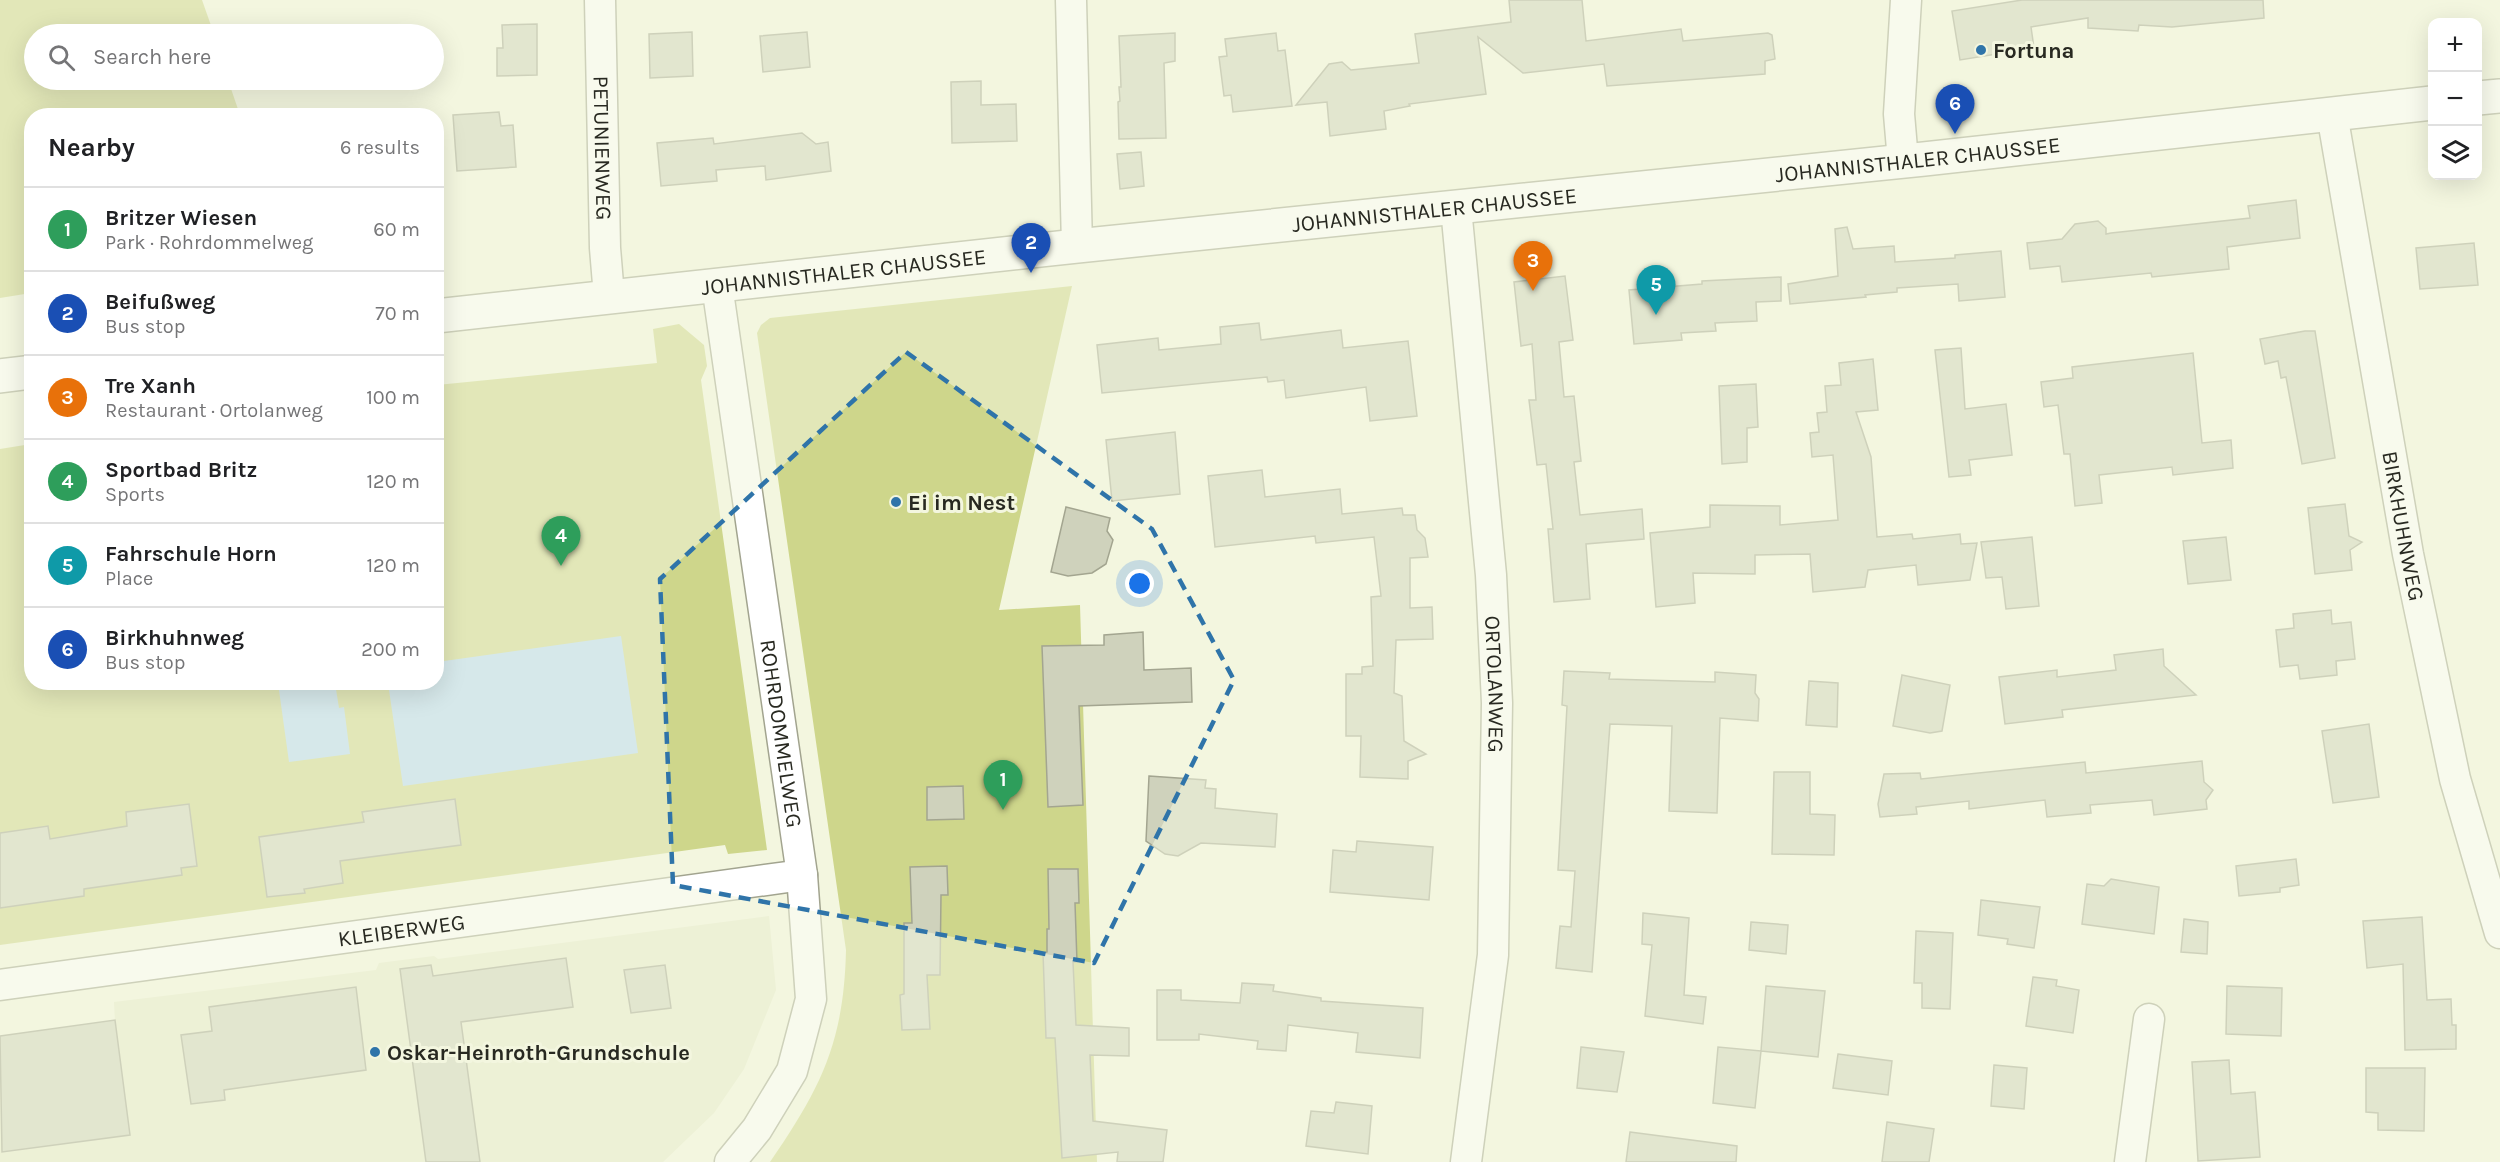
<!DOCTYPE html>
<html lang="en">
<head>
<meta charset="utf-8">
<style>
  :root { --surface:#fff; --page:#f2f2f2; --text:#202124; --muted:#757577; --line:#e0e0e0; --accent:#2f74a9 }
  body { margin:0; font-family:Karla,sans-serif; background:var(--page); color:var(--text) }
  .controls { position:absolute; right:18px; top:18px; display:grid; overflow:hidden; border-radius:12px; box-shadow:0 6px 24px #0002 }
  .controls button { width:54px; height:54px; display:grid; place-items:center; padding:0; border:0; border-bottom:2px solid var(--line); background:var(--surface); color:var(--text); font:30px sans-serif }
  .you { position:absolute; left:1140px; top:584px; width:21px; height:21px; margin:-15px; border:4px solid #fff; border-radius:50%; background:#1a73e8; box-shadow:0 0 0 9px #1a73e833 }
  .badge { display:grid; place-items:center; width:39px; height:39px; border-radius:50%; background:var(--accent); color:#fff; font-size:20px; font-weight:700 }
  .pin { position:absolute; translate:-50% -50px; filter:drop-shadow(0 2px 3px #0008) }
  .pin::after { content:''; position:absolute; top:32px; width:21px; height:18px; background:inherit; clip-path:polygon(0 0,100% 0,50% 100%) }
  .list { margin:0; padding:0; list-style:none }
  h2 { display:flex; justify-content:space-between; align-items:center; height:78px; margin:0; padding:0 24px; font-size:26px }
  h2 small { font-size:20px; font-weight:400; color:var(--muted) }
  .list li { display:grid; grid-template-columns:39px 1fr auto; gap:18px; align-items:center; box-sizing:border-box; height:84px; padding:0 24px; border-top:2px solid var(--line) }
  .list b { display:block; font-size:22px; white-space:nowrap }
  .list p { margin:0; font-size:20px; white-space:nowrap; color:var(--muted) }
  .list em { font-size:20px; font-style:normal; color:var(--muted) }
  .icon { flex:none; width:33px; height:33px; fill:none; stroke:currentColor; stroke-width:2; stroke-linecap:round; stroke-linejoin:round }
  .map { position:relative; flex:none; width:2500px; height:1162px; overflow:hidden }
  .search { position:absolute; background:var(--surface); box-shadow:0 6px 24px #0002; left:24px; top:24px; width:420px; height:66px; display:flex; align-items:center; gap:15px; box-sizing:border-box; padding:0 21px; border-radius:33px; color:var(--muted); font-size:22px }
  .panel { position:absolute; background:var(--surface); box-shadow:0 6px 24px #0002; left:24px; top:108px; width:420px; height:582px; border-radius:24px }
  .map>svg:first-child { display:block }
</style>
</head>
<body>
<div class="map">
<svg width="2500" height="1162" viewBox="0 0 2500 1162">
  <rect width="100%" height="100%" fill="#f3f6df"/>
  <!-- built -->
  <path fill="#e7eacc" d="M769,916L776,990L744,1069L714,1113L663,1162H0V1036L115,1021L114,1002L376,970L379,963L434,956L438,959Z"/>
  <!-- green -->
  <g fill="#ced68b">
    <path d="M0,0H202L214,34H34V80H228L240,115L32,116L31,293L0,298Z"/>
    <path d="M1072,286L999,610L1080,605L1097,1162H770C821,1088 844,1042 846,950L757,333L761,325L770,318Z"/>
    <path d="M679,324L704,345L707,366L701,380L767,850L728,854L725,845L0,945V449L31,444L32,682H436L437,385L657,363L653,329Z"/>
  </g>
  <!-- water -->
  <g fill="#b4d8f8">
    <path d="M621,636L638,753L403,786L388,683L436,682L437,662Z"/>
    <path d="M278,683H335L339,708L344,707L350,754L289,762Z"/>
  </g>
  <!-- building -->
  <g fill="#cfd2bc" stroke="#a3a590" stroke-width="1.5">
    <path d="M1509,0H1582L1586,41L1681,29L1683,41L1768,33L1772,35L1775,59L1765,61V74L1607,86L1604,64L1523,73L1478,37L1486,94L1409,104L1410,106L1384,111L1386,129L1330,136L1327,102L1296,105L1329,64L1342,62L1351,70L1419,63L1415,34L1511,22Z"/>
    <path d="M2022,0H2263L2264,18L2172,27L2139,25L2138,31L2088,28V18L2031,27L2034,48L1960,60L1952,11Z"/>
    <path d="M537,24V75L497,76V48H503L502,25Z"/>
    <path d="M692,32L693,76L650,78L649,34Z"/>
    <path d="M807,32L810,67L763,72L760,36Z"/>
    <path d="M1175,33V61L1164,63L1166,138L1119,139L1118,102L1120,101L1119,87H1121L1119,36Z"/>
    <path d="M1276,33L1278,51L1285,50L1292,106L1233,112L1231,95L1224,96L1219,57L1227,56L1225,39Z"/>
    <path d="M981,81V105L1016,104L1017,141L952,143L951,82Z"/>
    <path d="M499,112L501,126L513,125L516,167L457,171L453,115Z"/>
    <path d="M802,133L816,144L828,142L831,171L766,180L765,166L716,170L717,181L661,186L657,143L713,138L714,144Z"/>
    <path d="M1141,152L1144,186L1120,189L1117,154Z"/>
    <path d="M2296,200L2300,238L2227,247L2229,269L2152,277L2151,273L2062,282L2060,266L2030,269L2027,243L2062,239L2075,224L2098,221L2106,228V234L2111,233L2250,218L2248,206Z"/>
    <path d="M1847,227L1853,249L1894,246L1895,262L1955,258V255L2001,251L2005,297L1959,301L1958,284L1897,288V292L1865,295L1866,297L1790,304L1788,284L1838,276L1835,229Z"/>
    <path d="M2474,243L2478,285L2420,289L2416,248Z"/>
    <path d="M1565,276L1573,340L1559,342L1564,397L1574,396L1581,461L1574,462L1580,515L1642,509L1644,539L1586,544L1590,599L1554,602L1548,529H1553L1546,464L1537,465L1529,400H1536L1532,344L1521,346L1514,282Z"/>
    <path d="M1781,277V301L1756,302L1757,321L1715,323L1716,331L1681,333L1682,340L1634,344L1629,290L1702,284V281Z"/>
    <path d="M1259,323L1261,340L1341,330L1343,348L1408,341L1417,416L1370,421L1366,387L1286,398L1284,380L1268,382L1267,377L1102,393L1097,345L1158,338L1159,350L1221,344L1220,327Z"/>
    <path d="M2305,331H2315L2335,458L2302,464L2286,377L2281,378L2278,361L2265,364L2260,339Z"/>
    <path d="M1961,348L1965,409L2006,404L2012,455L1969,460L1971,475L1949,477L1935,350Z"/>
    <path d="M2193,353L2202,443L2231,440L2233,468L2173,475L2172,467L2099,475L2102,503L2075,506L2070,454H2064L2058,405L2044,407L2041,382L2073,378L2072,367Z"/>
    <path d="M1873,359L1878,410L1856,412L1871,457L1877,537L1912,534L1913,539L1960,534L1961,544L1977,543L1970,580L1918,585L1916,565L1868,570L1865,587L1813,592L1810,554L1755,555V574L1693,573L1695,603L1656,607L1650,533L1710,527V505L1780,506V525L1838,520L1833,455L1812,457L1810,433L1819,432L1817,413L1827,412L1825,386L1841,385L1839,363Z"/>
    <path d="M1756,384L1758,427L1747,428V462L1722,464L1719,386Z"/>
    <path d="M1175,432L1180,494L1112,501L1106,440Z"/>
    <path d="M1262,470L1265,497L1340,489L1342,514L1402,508L1403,515H1415L1417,530L1425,538L1428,557L1410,558V608L1432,607L1433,639L1396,640L1394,693L1402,696L1404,741L1426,754L1408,761V779L1360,777L1361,736H1346V674H1362V667L1373,666L1371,597L1381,596L1374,537L1316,543L1315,536L1215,547L1208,476Z"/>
    <path d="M2345,504L2349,536L2362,542L2350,550L2352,570L2315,574L2308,508Z"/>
    <path d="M1066,507L1110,518L1107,531L1113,540L1106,564L1092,573L1068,576L1051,572Z"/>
    <path d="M2032,537L2039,606L2006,609L2002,577L1986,578L1981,542Z"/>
    <path d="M2226,537L2231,580L2188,584L2183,541Z"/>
    <path d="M2331,610L2332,624L2351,622L2355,659L2336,661L2337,675L2300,679L2298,665L2280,667L2276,630L2294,628L2293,614Z"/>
    <path d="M1143,632L1144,670L1191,668L1192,702L1079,706L1083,805L1048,807L1042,646L1104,645V635Z"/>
    <path d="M2163,649L2164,666L2196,695L2062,710L2063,717L2005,724L1999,677L2057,670V677L2116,670L2114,655Z"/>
    <path d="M1564,671L1610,673L1609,679L1715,682V672L1756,675L1755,693L1759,699L1758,721L1720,718L1717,813L1669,811L1672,726L1610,724L1592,972L1556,968L1560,926L1571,927L1575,871L1558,870L1567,706L1562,705Z"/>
    <path d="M1902,675L1950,685L1942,731L1930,733L1893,726Z"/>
    <path d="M1809,681L1838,683L1837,727L1806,725Z"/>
    <path d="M2369,724L2379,797L2333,803L2322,731Z"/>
    <path d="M2202,761L2204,782L2213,790L2206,800L2207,809L2154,815L2152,800L2090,805L2091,813L2047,817L2045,800L1969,809V801L1916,807L1917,814L1880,817L1878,804L1884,774L1920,773L1921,779L2085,762L2086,773Z"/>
    <path d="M1774,772H1810V814L1835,815L1834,855L1772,854Z"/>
    <path d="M1149,776L1206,780L1205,788L1216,789L1215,808L1277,814L1275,847L1201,843L1178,856L1165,854L1146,841Z"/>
    <path d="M963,786L964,819L927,820V787Z"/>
    <path d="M455,799L461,845L340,861L343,883L304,889L305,893L267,897L259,837L364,822L362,812Z"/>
    <path d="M189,804L197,866L181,868L182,875L84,889V896L0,908V833L48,826L50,839L127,826L126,812Z"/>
    <path d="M1357,841L1433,847L1429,900L1330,892L1333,850L1356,852Z"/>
    <path d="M2296,859L2299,885L2280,888V892L2239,896L2236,866Z"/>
    <path d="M947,866L948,895H941L940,975H927L930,1029L902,1030L900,995L904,994V923H912L910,867Z"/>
    <path d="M1048,869H1078L1079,903H1075L1077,962H1073L1076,1025L1129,1028V1056L1090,1055L1093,1121L1167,1130L1163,1162H1117L1118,1152L1062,1158L1055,1038H1046L1043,953L1047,952V929H1049Z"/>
    <path d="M2111,879L2159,887L2154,934L2082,924L2087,884L2104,886Z"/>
    <path d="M1981,900L2040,907L2034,948L2007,944L2008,939L1978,935Z"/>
    <path d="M1643,913L1689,918L1684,995L1706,997L1703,1024L1645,1016L1652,945L1642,944Z"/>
    <path d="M2422,917L2427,1000L2451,999L2452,1025H2456V1049L2405,1050L2403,964L2367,968L2363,921Z"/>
    <path d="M2184,919L2208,922L2207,954L2181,952Z"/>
    <path d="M1751,922L1788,925L1786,954L1749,950Z"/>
    <path d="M1916,931L1953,933L1950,1009L1922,1008V983H1914Z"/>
    <path d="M566,958L573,1007L461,1022L480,1162H426L400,969L431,965L433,976Z"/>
    <path d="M665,965L671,1008L631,1013L624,970Z"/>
    <path d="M2033,977L2057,980L2056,986L2079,990L2073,1033L2026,1026Z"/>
    <path d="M1242,983L1274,985L1273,991L1321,998V1001L1423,1008L1420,1058L1356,1052L1358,1033L1288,1025L1286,1051L1257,1049L1258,1041L1199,1034V1040H1157V990H1181V1000L1240,1003Z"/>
    <path d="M1766,986L1825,991L1818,1057L1761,1051L1755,1108L1713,1103L1718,1047L1761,1051Z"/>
    <path d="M2227,986L2282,988L2281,1036L2226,1034Z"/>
    <path d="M356,987L366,1070L224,1090L225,1100L191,1104L181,1035L212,1031L209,1007Z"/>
    <path d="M115,1020L130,1135L2,1152L0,1036Z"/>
    <path d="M1581,1047L1624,1052L1617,1092L1577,1088Z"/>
    <path d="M1838,1054L1892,1061L1888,1095L1833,1088Z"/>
    <path d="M2229,1060L2231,1094L2255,1092L2260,1157L2198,1161L2192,1062Z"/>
    <path d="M1994,1065L2027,1068L2024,1109L1991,1106Z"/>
    <path d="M2366,1068H2425L2424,1131L2378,1130V1113L2366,1112Z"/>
    <path d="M1336,1102L1372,1106L1368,1154L1306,1146L1311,1111L1334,1113Z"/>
    <path d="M1887,1122L1934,1129L1929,1162H1882Z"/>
    <path d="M1630,1132L1737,1146L1736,1162H1626Z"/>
  </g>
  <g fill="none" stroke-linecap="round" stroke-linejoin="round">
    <defs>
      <g id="minor">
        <path id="s1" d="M600,0L605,248L609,296"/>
        <path d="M1071,0L1077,246"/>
        <path id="s2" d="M2332,114L2408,554L2455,779L2500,933"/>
        <path d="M1903,161L1899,114L1906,0"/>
        <path id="s3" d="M1456,208L1491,575L1497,703L1493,955L1466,1162"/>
        <path id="s4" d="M717,285L802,875L811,999L792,1071L757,1129L730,1162"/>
        <path id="s5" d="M0,985L802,875"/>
        <path d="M2130,1162L2149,1019"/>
      </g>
      <g id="tertiary">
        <path d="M2478,98L2500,96"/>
        <path id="s6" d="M436,316L1077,246L1924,159L2432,103"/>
        <path d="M0,376L32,372"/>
      </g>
    </defs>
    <!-- minor casing -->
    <use href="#minor" stroke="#a2a48f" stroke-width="33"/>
    <!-- tertiary casing -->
    <use href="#tertiary" stroke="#a2a48f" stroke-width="36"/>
    <!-- minor -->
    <use href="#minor" stroke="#fff" stroke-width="30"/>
    <!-- tertiary -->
    <use href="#tertiary" stroke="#fff" stroke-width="33"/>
  </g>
  <!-- marked area -->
  <path d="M0 0H2500V1162H0ZM906,352L1152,529L1234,680L1094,963L673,885L660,579Z" fill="#f3f6df" fill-opacity=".55" fill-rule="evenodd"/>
  <path fill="none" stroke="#2f74a9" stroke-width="4.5" stroke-dasharray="12 8" stroke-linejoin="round" d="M906,352L1152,529L1234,680L1094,963L673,885L660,579Z"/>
  <!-- markers -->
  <g fill="#2f74a9" stroke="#f3f6df" stroke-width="2">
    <circle cx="1981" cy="50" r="6"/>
    <circle cx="896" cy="502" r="6"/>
    <circle cx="375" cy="1052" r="6"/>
  </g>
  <g text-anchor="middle" stroke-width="6" stroke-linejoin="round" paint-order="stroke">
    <!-- poi labels -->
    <g font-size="22" font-weight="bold" fill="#282921" stroke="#f3f6df" text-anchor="start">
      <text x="1993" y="58">Fortuna</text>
      <text x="908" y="510">Ei im Nest</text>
      <text x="387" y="1060">Oskar-Heinroth-Grundschule</text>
    </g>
    <!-- street labels -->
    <g font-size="22" fill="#282921" stroke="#f3f6df">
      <text dy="8" stroke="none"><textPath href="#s1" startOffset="148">PETUNIENWEG</textPath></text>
      <text dy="8" stroke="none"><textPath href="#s6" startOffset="1490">JOHANNISTHALER CHAUSSEE</textPath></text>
      <text dy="8" stroke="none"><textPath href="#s6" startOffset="1004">JOHANNISTHALER CHAUSSEE</textPath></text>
      <text dy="8" stroke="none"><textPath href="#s6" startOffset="410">JOHANNISTHALER CHAUSSEE</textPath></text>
      <text dy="8" stroke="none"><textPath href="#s2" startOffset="418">BIRKHUHNWEG</textPath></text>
      <text dy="8" stroke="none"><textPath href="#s3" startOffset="478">ORTOLANWEG</textPath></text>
      <text dy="8" stroke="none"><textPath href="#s4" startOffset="453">ROHRDOMMELWEG</textPath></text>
      <text dy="8" stroke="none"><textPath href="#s5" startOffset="405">KLEIBERWEG</textPath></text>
    </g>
  </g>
</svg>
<div class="controls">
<button>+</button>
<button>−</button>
<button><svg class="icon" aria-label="layers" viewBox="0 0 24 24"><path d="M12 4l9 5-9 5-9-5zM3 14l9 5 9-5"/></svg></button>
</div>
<div class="you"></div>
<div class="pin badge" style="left:1003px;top:810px;background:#2e9e5b">1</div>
<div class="pin badge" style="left:1031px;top:273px;background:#1a4fb4">2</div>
<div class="pin badge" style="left:1533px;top:291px;background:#e8710a">3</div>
<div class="pin badge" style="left:561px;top:566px;background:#2e9e5b">4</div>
<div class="pin badge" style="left:1656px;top:315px;background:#0f9aa8">5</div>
<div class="pin badge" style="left:1955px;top:134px;background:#1a4fb4">6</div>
<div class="search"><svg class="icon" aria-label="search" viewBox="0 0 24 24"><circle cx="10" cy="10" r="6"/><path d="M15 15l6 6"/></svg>Search here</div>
<section class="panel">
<h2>Nearby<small>6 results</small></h2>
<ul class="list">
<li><span class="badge" style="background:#2e9e5b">1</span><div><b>Britzer Wiesen</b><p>Park · Rohrdommelweg</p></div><em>60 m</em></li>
<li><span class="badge" style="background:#1a4fb4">2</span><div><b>Beifußweg</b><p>Bus stop</p></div><em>70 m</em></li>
<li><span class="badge" style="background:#e8710a">3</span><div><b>Tre Xanh</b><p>Restaurant · Ortolanweg</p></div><em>100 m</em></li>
<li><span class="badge" style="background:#2e9e5b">4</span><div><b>Sportbad Britz</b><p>Sports</p></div><em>120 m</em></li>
<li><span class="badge" style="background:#0f9aa8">5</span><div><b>Fahrschule Horn</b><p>Place</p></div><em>120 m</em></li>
<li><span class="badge" style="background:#1a4fb4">6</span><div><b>Birkhuhnweg</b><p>Bus stop</p></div><em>200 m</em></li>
</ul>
</section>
</div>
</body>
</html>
